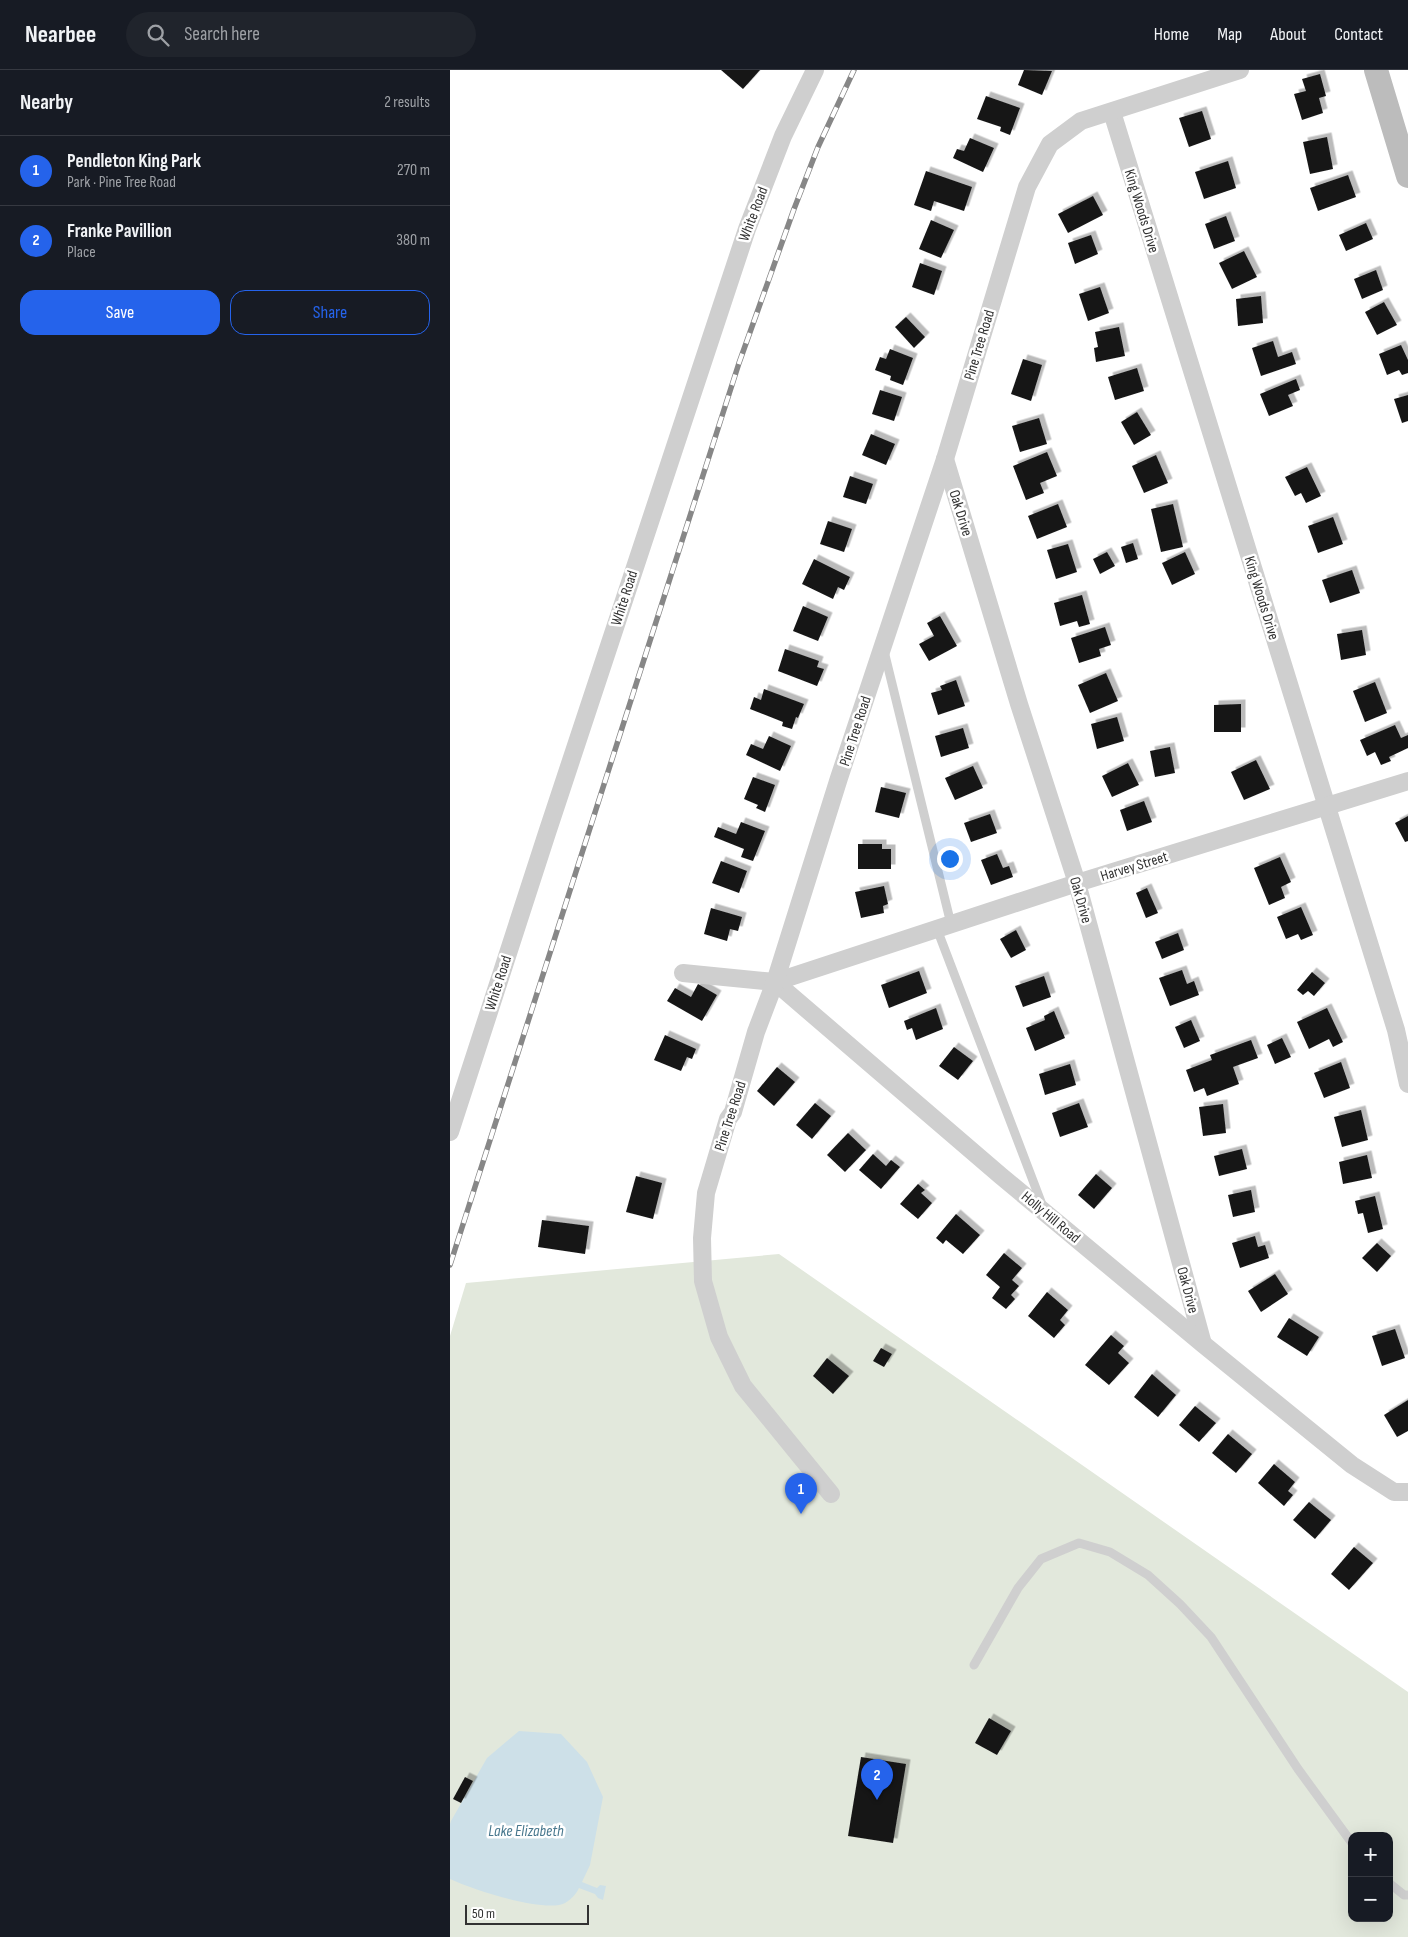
<!DOCTYPE html>
<html lang="en">
<head>
<meta charset="utf-8">
<style>
  :root { --surface:#171b24; --page:#20242c; --text:#f1f3f6; --muted:#9ea1a6; --line:#363941; --accent:#2563eb }
  body { margin:0; font-family:"Sofia Sans Condensed",sans-serif; background:var(--page); color:var(--text) }
  .controls { position:absolute; right:15px; bottom:15px; display:grid; overflow:hidden; border-radius:10px; box-shadow:0 5px 20px #0002 }
  .controls button { width:45px; height:45px; display:grid; place-items:center; padding:0; border:0; border-bottom:1px solid var(--line); background:var(--surface); color:var(--text); font:25px sans-serif }
  .scale { position:absolute; left:15px; bottom:12px; width:124px; box-sizing:border-box; padding-left:5px; border:2px solid #323232; border-top:0; font-size:14px; line-height:18px; white-space:nowrap; color:#323232; -webkit-text-stroke:4px #fff; paint-order:stroke }
  .you { position:absolute; left:499px; top:788px; width:18px; height:18px; margin:-12px; border:4px solid #fff; border-radius:50%; background:#1a73e8; box-shadow:0 0 0 8px #1a73e833 }
  .badge { display:grid; place-items:center; width:32px; height:32px; border-radius:50%; background:var(--accent); color:#fff; font-size:16px; font-weight:700 }
  .pin { position:absolute; translate:-50% -41px; filter:drop-shadow(0 1px 2px #0008) }
  .pin::after { content:''; position:absolute; top:26px; width:18px; height:15px; background:inherit; clip-path:polygon(0 0,100% 0,50% 100%) }
  .list { margin:0; padding:0; list-style:none }
  h2 { display:flex; justify-content:space-between; align-items:center; height:65px; margin:0; padding:0 20px; font-size:21px }
  h2 small { font-size:16px; font-weight:400; color:var(--muted) }
  .list li { display:grid; grid-template-columns:32px 1fr auto; gap:15px; align-items:center; box-sizing:border-box; height:70px; padding:0 20px; border-top:1px solid var(--line) }
  .list b { display:block; font-size:19px; white-space:nowrap }
  .list p { margin:0; font-size:16px; white-space:nowrap; color:var(--muted) }
  .list em { font-size:16px; font-style:normal; color:var(--muted) }
  .actions { display:flex; gap:10px; padding:15px 20px }
  .actions a { flex:1; padding:11px 0; border:1px solid var(--accent); border-radius:15px; text-align:center; font-size:18px; color:var(--accent) }
  .actions .main { background:var(--accent); color:#fff }
  .icon { flex:none; width:28px; height:28px; fill:none; stroke:currentColor; stroke-width:2; stroke-linecap:round; stroke-linejoin:round }
  .map { position:relative; flex:none; width:958px; height:1867px; overflow:hidden }
  header { display:flex; align-items:center; gap:30px; box-sizing:border-box; height:70px; padding:0 25px; background:var(--surface); border-bottom:1px solid var(--line) }
  header strong { font-size:24px }
  nav { display:flex; gap:28px; margin-inline-start:auto; font-size:18px }
  .search { width:350px; height:45px; background:var(--page); display:flex; align-items:center; gap:12px; box-sizing:border-box; padding:0 18px; border-radius:28px; color:var(--muted); font-size:19px }
  main { display:flex }
  aside { flex:1; background:var(--surface) }
  .map>svg:first-child { display:block }
</style>
</head>
<body>
<header>
<strong>Nearbee</strong>
<div class="search"><svg class="icon" aria-label="search" viewBox="0 0 24 24"><circle cx="10" cy="10" r="6"/><path d="M15 15l6 6"/></svg>Search here</div>
<nav><a>Home</a><a>Map</a><a>About</a><a>Contact</a></nav>
</header>
<main>
<aside>
<h2>Nearby<small>2 results</small></h2>
<ul class="list">
<li><span class="badge">1</span><div><b>Pendleton King Park</b><p>Park · Pine Tree Road</p></div><em>270 m</em></li>
<li><span class="badge">2</span><div><b>Franke Pavillion</b><p>Place</p></div><em>380 m</em></li>
</ul>
<div class="actions"><a class="main">Save</a><a>Share</a></div>
</aside>
<div class="map">
<svg width="958" height="1867" viewBox="0 0 958 1867">
  <defs>
    <filter id="shadow"><feDropShadow dx="4.5" dy="-4.5" stdDeviation="0" flood-color="#0004"/></filter>
  </defs>
  <rect width="100%" height="100%" fill="#fff"/>
  <!-- green -->
  <path fill="#e2e8dc" fill-rule="evenodd" d="M329,1184L958,1622V1867H0V1266L16,1213ZM902,1766H939V1848H902Z"/>
  <!-- water -->
  <path fill="#cde0e8" d="M69,1661L111,1664L137,1692L153,1727L140,1795L132,1812L147,1818L150,1815L156,1816L153,1830L148,1828L145,1824L129,1818C126,1825 117,1834 109,1835C83,1839 24,1820 0,1809V1754L1,1751L37,1688Z"/>
  <!-- building -->
  <g fill="#191919" filter="url(#shadow)">
    <path d="M271,0H310L293,19Z"/>
    <path d="M574,0L602,1L592,25L568,15Z"/>
    <path d="M870,4L876,26L869,28L873,43L852,50L844,24L856,21L852,9Z"/>
    <path d="M536,26L570,38L560,65L550,61L551,57L527,49Z"/>
    <path d="M752,41L761,69L739,77L729,48Z"/>
    <path d="M877,67L883,99L860,104L853,72Z"/>
    <path d="M520,68L544,78L533,102L503,88L507,79L514,81Z"/>
    <path d="M778,91L786,118L754,129L745,102Z"/>
    <path d="M476,101L522,117L514,141L484,131L481,141L464,135Z"/>
    <path d="M898,105L906,127L868,141L860,118Z"/>
    <path d="M643,126L653,145L618,163L608,144Z"/>
    <path d="M776,146L785,171L764,179L755,154Z"/>
    <path d="M481,150L504,160L491,188L469,179Z"/>
    <path d="M916,153L923,169L896,181L889,165Z"/>
    <path d="M641,165L648,184L625,194L618,173Z"/>
    <path d="M794,181L807,207L782,219L769,193Z"/>
    <path d="M470,193L492,201L484,225L462,217Z"/>
    <path d="M926,200L933,220L912,229L904,209Z"/>
    <path d="M650,217L659,243L638,251L629,224Z"/>
    <path d="M811,226L813,253L788,256L786,229Z"/>
    <path d="M934,232L947,255L927,265L915,242Z"/>
    <path d="M456,247L475,267L464,278L445,257Z"/>
    <path d="M669,257L675,286L646,292L644,278L648,277L645,262Z"/>
    <path d="M823,271L828,287L842,282L846,294L811,306L802,278Z"/>
    <path d="M951,275L958,290V303L952,305L949,300L937,305L929,284Z"/>
    <path d="M440,279L463,288L453,315L440,310L441,306L425,300L430,287L436,289Z"/>
    <path d="M573,289L592,295L581,331L561,324Z"/>
    <path d="M687,298L694,321L665,330L658,307Z"/>
    <path d="M846,309L850,320L838,325L843,336L819,346L810,324Z"/>
    <path d="M430,320L452,327L444,351L422,344Z"/>
    <path d="M958,325V351L952,353L944,329Z"/>
    <path d="M687,342L701,365L684,375L671,352Z"/>
    <path d="M589,348L597,374L570,382L562,356Z"/>
    <path d="M421,364L445,374L436,395L412,385Z"/>
    <path d="M597,382L607,406L590,413L594,423L576,430L563,396Z"/>
    <path d="M706,385L718,413L694,423L682,396Z"/>
    <path d="M857,397L871,426L856,433L851,423L845,426L835,407Z"/>
    <path d="M400,406L423,414L416,434L393,427Z"/>
    <path d="M608,434L617,457L587,469L578,446Z"/>
    <path d="M723,434L733,477L711,482L701,439Z"/>
    <path d="M883,447L893,474L868,483L858,456Z"/>
    <path d="M378,451L402,459L394,482L370,474Z"/>
    <path d="M683,473L688,489L676,493L671,477Z"/>
    <path d="M618,474L627,502L606,509L597,480Z"/>
    <path d="M657,482L665,496L650,504L643,489Z"/>
    <path d="M735,482L745,504L722,515L712,493Z"/>
    <path d="M364,489L400,507L394,520L388,517L383,529L352,514Z"/>
    <path d="M902,500L910,523L880,533L872,510Z"/>
    <path d="M632,525L640,554L629,557L627,551L610,556L604,533Z"/>
    <path d="M353,536L378,547L368,571L343,561Z"/>
    <path d="M490,546L507,576L479,591L469,574L484,566L477,553Z"/>
    <path d="M655,557L661,575L649,579L651,586L629,593L621,568Z"/>
    <path d="M912,560L916,585L891,590L887,564Z"/>
    <path d="M335,579L369,591L367,597L374,599L367,616L328,601Z"/>
    <path d="M656,603L668,631L640,643L628,615Z"/>
    <path d="M506,610L515,636L488,645L481,623L492,620L490,616Z"/>
    <path d="M925,612L937,643L915,652L903,621Z"/>
    <path d="M314,619L354,634L348,648L346,647L342,659L332,656L333,652L300,639L304,627L311,630Z"/>
    <path d="M791,634V662H764V635Z"/>
    <path d="M667,647L674,671L647,679L641,654Z"/>
    <path d="M945,655L951,668L958,665V678L939,687L941,691L931,695L925,682L917,686L910,670Z"/>
    <path d="M513,658L519,678L491,687L485,666Z"/>
    <path d="M319,666L341,676L330,701L296,685L301,674L313,679Z"/>
    <path d="M720,677L725,703L705,707L700,681Z"/>
    <path d="M806,690L820,719L794,730L781,702Z"/>
    <path d="M678,693L689,715L662,727L652,706Z"/>
    <path d="M523,696L533,718L505,730L495,708Z"/>
    <path d="M303,707L325,715L315,742L306,738L308,735L294,729Z"/>
    <path d="M431,717L456,723L449,748L425,742Z"/>
    <path d="M694,731L702,752L677,761L670,740Z"/>
    <path d="M540,744L547,763L521,772L514,753Z"/>
    <path d="M958,746V771L955,772L945,753Z"/>
    <path d="M291,752L315,761L303,791L291,787L294,779L264,767L268,757L286,764Z"/>
    <path d="M408,774H432V779H441V799H408Z"/>
    <path d="M547,784L553,798L559,796L563,807L541,815L531,790Z"/>
    <path d="M830,787L841,812L831,817L835,828L819,835L804,798Z"/>
    <path d="M271,791L297,801L289,823L262,813Z"/>
    <path d="M434,816L438,834L433,836L434,843L411,848L405,822Z"/>
    <path d="M697,818L708,843L696,848L686,823Z"/>
    <path d="M851,837L863,865L851,870L848,864L836,869L827,847Z"/>
    <path d="M261,838L292,847L288,861L280,859L277,871L254,864Z"/>
    <path d="M566,860L576,880L561,888L550,869Z"/>
    <path d="M728,863L734,880L712,889L705,872Z"/>
    <path d="M732,900L737,914L744,911L749,925L720,936L709,908Z"/>
    <path d="M469,901L477,923L439,938L431,915Z"/>
    <path d="M862,902L875,913L864,926L858,921L853,925L847,920Z"/>
    <path d="M594,906L601,927L573,937L565,916Z"/>
    <path d="M248,914L267,925L252,951L217,931L225,918L241,927Z"/>
    <path d="M486,938L493,959L466,970L462,958L457,960L454,951Z"/>
    <path d="M877,938L893,972L883,977L879,969L859,979L847,952Z"/>
    <path d="M604,941L615,968L585,981L576,958L595,950L594,946Z"/>
    <path d="M741,950L750,971L734,978L725,957Z"/>
    <path d="M215,965L246,979L242,989L237,987L231,1001L204,990Z"/>
    <path d="M832,968L841,987L825,994L817,975Z"/>
    <path d="M801,970L808,988L783,997L789,1014L757,1026L754,1018L744,1022L736,1000L762,990L760,985Z"/>
    <path d="M504,977L523,991L508,1010L489,996Z"/>
    <path d="M891,992L900,1018L874,1028L864,1003Z"/>
    <path d="M620,994L626,1015L595,1025L589,1004Z"/>
    <path d="M327,997L345,1012L324,1036L307,1021Z"/>
    <path d="M365,1033L381,1046L362,1069L346,1055Z"/>
    <path d="M629,1033L638,1057L610,1067L602,1043Z"/>
    <path d="M773,1034L776,1063L753,1066L749,1037Z"/>
    <path d="M911,1040L918,1070L892,1077L884,1047Z"/>
    <path d="M398,1063L416,1080L395,1102L377,1085Z"/>
    <path d="M792,1079L797,1099L769,1106L764,1086Z"/>
    <path d="M423,1084L436,1096L441,1090L450,1097L431,1119L409,1100Z"/>
    <path d="M917,1085L922,1108L893,1114L889,1092Z"/>
    <path d="M646,1104L662,1118L644,1139L628,1125Z"/>
    <path d="M186,1106L212,1113L203,1149L176,1142Z"/>
    <path d="M468,1114L475,1120L471,1123L482,1133L468,1149L450,1134Z"/>
    <path d="M801,1120L805,1142L783,1147L778,1125Z"/>
    <path d="M925,1126L933,1159L918,1163L913,1143L908,1144L905,1131Z"/>
    <path d="M506,1144L530,1165L513,1184L496,1170L493,1174L486,1168Z"/>
    <path d="M92,1150L139,1156L135,1184L88,1177Z"/>
    <path d="M805,1166L808,1177L815,1175L819,1188L790,1198L782,1173Z"/>
    <path d="M927,1173L941,1186L927,1202L912,1188Z"/>
    <path d="M554,1183L572,1198L562,1210L569,1216L561,1225L565,1229L556,1239L542,1228L550,1217L536,1205Z"/>
    <path d="M825,1204L838,1224L811,1242L798,1221Z"/>
    <path d="M597,1222L618,1240L610,1250L615,1255L604,1268L578,1246Z"/>
    <path d="M839,1248L869,1267L857,1286L827,1267Z"/>
    <path d="M945,1259L955,1288L932,1296L922,1266Z"/>
    <path d="M661,1265L674,1276L668,1283L679,1293L659,1315L635,1295Z"/>
    <path d="M431,1278L442,1284L434,1297L423,1291Z"/>
    <path d="M377,1288L399,1306L383,1324L363,1306Z"/>
    <path d="M702,1304L726,1325L708,1347L684,1327Z"/>
    <path d="M958,1330V1361L947,1367L934,1345Z"/>
    <path d="M745,1336L766,1353L749,1372L729,1355Z"/>
    <path d="M778,1364L802,1384L786,1403L762,1383Z"/>
    <path d="M824,1394L845,1412L838,1421L843,1425L834,1436L808,1413Z"/>
    <path d="M859,1432L881,1450L865,1469L843,1450Z"/>
    <path d="M904,1477L923,1493L899,1520L881,1504Z"/>
    <path d="M539,1648L561,1661L547,1685L525,1673Z"/>
    <path d="M411,1687L456,1694L443,1773L398,1766Z"/>
    <path d="M15,1707L23,1711L11,1733L3,1729Z"/>
  </g>
  <g fill="none" stroke-linecap="round" stroke-linejoin="round">
    <!-- lane -->
    <g stroke="#cfcfcf" stroke-width="9">
      <path d="M434,581L501,854"/>
      <path d="M487,859L593,1137"/>
      <path d="M524,1595L568,1518L591,1489L629,1473L660,1482L698,1505L730,1534L761,1567L848,1699L902,1773"/>
      <path d="M939,1813L954,1825H958"/>
    </g>
    <!-- street -->
    <g stroke="#cfcfcf" stroke-width="18">
      <path d="M662,42L946,960L958,1014"/>
      <path d="M495,389L569,634L627,813L753,1274"/>
      <path d="M233,903L325,912L551,1106L753,1274L902,1395L944,1422H958"/>
      <path d="M325,912L627,813L958,711"/>
      <path d="M0,1062L97,763L297,159L333,66L365,0"/>
      <path d="M381,1424L293,1316L269,1267L253,1211L252,1168L256,1123L278,1049L283,1042L306,962L325,912L389,708L495,389L577,117L600,74L631,51L790,0"/>
    </g>
    <!-- secondary -->
    <path stroke="#bcbcbc" stroke-width="24" d="M926,0L958,106"/>
    <defs>
      <path id="rail" d="M0,1195L289,293L344,139L368,77L404,0"/>
    </defs>
    <!-- rail casing -->
    <use href="#rail" stroke="#878787" stroke-width="5.5"/>
    <!-- rail -->
    <use href="#rail" stroke="#fff" stroke-width="4" stroke-dasharray="11" stroke-linecap="butt"/>
  </g>
  <g text-anchor="middle" stroke-width="5" stroke-linejoin="round" paint-order="stroke">
    <!-- street labels -->
    <g font-size="15" fill="#323232" stroke="#fff">
      <text transform="translate(692 141) rotate(73)" y="5">King Woods Drive</text>
      <text transform="translate(303 144) rotate(-69)" y="5">White Road</text>
      <text transform="translate(529 275) rotate(-73)" y="5">Pine Tree Road</text>
      <text transform="translate(511 443) rotate(73)" y="5">Oak Drive</text>
      <text transform="translate(174 528) rotate(-72)" y="5">White Road</text>
      <text transform="translate(812 528) rotate(73)" y="5">King Woods Drive</text>
      <text transform="translate(405 661) rotate(-72)" y="5">Pine Tree Road</text>
      <text transform="translate(684 796) rotate(-17)" y="5">Harvey Street</text>
      <text transform="translate(631 830) rotate(74)" y="5">Oak Drive</text>
      <text transform="translate(48 913) rotate(-72)" y="5">White Road</text>
      <text transform="translate(280 1046) rotate(-72)" y="5">Pine Tree Road</text>
      <text transform="translate(601 1147) rotate(40)" y="5">Holly Hill Road</text>
      <text transform="translate(738 1220) rotate(75)" y="5">Oak Drive</text>
    </g>
    <!-- water labels -->
    <g font-size="16" font-style="italic" fill="#47778d" stroke="#fff">
      <text x="76" y="1766">Lake Elizabeth</text>
    </g>
  </g>
</svg>
<div class="controls">
<button>+</button>
<button>−</button>
</div>
<div class="scale">50 m</div>
<div class="you"></div>
<div class="pin badge" style="left:351px;top:1444px">1</div>
<div class="pin badge" style="left:427px;top:1730px">2</div>
</div>
</main>
</body>
</html>
